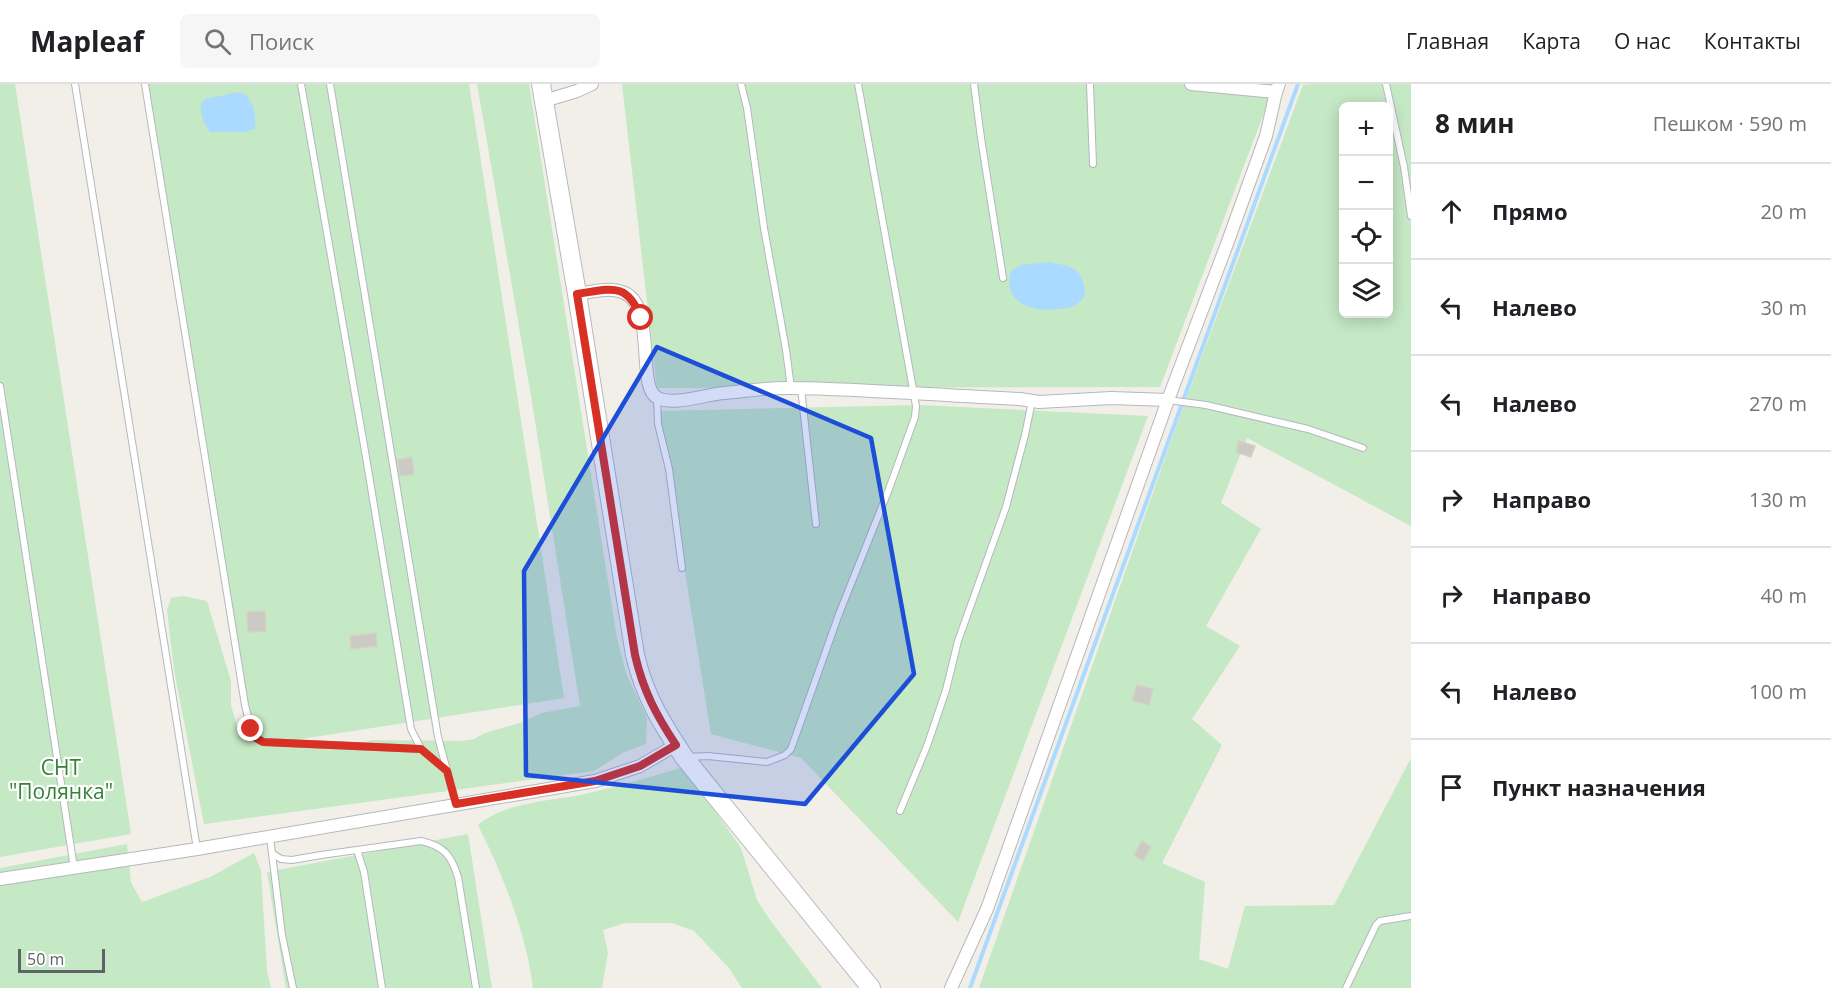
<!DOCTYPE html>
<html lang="ru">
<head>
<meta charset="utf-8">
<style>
  :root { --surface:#fff; --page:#f6f6f6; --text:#202124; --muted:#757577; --line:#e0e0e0 }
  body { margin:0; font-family:"Open Sans",sans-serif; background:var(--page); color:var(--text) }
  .controls { position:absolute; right:18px; top:18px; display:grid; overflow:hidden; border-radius:9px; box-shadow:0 3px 15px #0003 }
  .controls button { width:54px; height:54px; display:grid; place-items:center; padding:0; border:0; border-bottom:2px solid var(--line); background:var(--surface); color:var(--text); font:30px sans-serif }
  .scale { position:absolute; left:18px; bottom:15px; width:87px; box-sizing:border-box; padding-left:6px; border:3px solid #5f6368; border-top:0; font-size:16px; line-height:21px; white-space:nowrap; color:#5f6368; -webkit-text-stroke:4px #fff; paint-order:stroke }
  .stop { position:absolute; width:18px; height:18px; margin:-14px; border:4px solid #d93025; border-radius:50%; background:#fff }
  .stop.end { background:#d93025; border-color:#fff; box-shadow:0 2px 6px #0008 }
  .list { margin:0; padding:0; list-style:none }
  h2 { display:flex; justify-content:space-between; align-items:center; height:78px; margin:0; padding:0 24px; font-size:26px }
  h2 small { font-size:20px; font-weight:400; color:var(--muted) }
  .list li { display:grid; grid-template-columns:39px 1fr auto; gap:18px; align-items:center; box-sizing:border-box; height:96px; padding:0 24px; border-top:2px solid var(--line) }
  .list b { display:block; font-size:22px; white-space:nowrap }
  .list em { font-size:20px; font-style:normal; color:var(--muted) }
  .icon { flex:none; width:33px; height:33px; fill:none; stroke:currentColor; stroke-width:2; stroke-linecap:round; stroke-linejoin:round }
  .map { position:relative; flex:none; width:1411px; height:904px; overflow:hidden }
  header { display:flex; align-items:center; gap:36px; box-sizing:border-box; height:84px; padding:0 30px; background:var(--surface); border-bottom:2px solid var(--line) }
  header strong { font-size:28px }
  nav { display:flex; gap:33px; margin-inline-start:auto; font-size:21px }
  .search { width:420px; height:54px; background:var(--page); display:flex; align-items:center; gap:15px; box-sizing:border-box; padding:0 21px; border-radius:9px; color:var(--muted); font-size:22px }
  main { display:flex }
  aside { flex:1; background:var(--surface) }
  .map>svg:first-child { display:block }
</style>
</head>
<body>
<header>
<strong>Mapleaf</strong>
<div class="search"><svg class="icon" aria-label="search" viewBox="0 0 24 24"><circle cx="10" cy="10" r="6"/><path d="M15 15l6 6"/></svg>Поиск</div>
<nav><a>Главная</a><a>Карта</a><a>О нас</a><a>Контакты</a></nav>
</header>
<main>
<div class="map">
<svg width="1411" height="904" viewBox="0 0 1411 904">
  <rect width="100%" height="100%" fill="#f1efe8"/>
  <!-- green -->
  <g fill="#c5e8c5" fill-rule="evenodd">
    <path d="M0,0H15L131,750L0,773Z"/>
    <path d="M145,0H469L564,614L276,659L349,664L372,656L462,657L474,655L485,649L520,639L542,629L580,622L532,318L477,0H529L617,554L626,589L647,634L646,660L624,668L594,687L204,740L174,586L167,526L171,514L183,512L207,517L231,597V621L238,646L246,650Z"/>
    <path d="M622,0H1275L1160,303L657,304Z"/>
    <path d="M1314,0H1411V442L1247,354L1221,419L1261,445L1206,542L1240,562L1192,635L1222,661L1162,779L1205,798L1199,875L1228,885L1245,822L1334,821L1411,674V904H979L1183,323L1303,1ZM1344,22H1388V230H1344Z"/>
    <path d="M919,321L1148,332L958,838L801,674L711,650L659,327Z"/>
    <path d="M684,683L741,764L757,816L770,836L822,904H742L729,884L694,847L672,839H625L603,846L608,869L602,904H533C526,848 503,791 478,741C509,716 552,718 589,709C621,702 652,692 684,683Z"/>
    <path d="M468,750L492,904H286L267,788Z"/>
    <path d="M127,760L131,798L142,818L210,793L254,769L261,787L267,887L271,904H0V784Z"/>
  </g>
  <!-- water -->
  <g fill="#aadaff">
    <path d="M239,8C254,12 256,32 255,45L244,48H210L203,37L200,22L205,15Z"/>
    <path d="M1049,178C1074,183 1084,184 1085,212C1082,215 1078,220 1074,222C1071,224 1064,224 1060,225C1034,229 1001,219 1011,187L1021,181Z"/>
  </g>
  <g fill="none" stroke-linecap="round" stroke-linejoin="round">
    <!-- stream -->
    <path stroke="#aadaff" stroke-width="4" d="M970,904L1298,0"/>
  </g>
  <!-- building -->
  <g fill="#cccac5" stroke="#d6d1c6" stroke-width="1.5">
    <path d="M1239,357L1255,362L1251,373L1236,368Z"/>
    <path d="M412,373L414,390L400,392L397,376Z"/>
    <path d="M265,527L266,547L248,548L247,528Z"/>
    <path d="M376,549L377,562L351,565L350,552Z"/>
    <path d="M1137,601L1153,605L1149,621L1132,616Z"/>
    <path d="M1142,757L1151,763L1143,777L1134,771Z"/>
  </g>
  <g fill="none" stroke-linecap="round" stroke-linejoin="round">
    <defs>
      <g id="lane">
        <path d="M75,0L197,765"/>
        <path d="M145,0L245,621C249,635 249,650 263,658L421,665L447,687"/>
        <path d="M301,0L366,373L411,645L421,665"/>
        <path d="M330,0L438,653L456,720"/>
        <path d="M741,0L747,24L764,144L786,266L791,304"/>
        <path d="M974,0L981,54L1003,194"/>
        <path d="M1090,0L1093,80"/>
        <path d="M1386,0L1404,83L1411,132"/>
        <path d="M0,302L74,784"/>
        <path d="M801,304L816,440"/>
        <path d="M657,314L658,340L669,385L682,484"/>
        <path d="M1168,316L1206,321L1308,345L1363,364"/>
        <path d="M687,673L708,672L767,678L785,671L791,665L839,530L889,405L915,333L916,322L858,0"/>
        <path d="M900,727L927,662L946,606L958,557L1006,423L1025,351L1032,317"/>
        <path d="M270,753L282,851L293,904"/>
        <path d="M357,766L364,788L382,904"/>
        <path d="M273,770L281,775L292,776L321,771L421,757C444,762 451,771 458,793L476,904"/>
        <path d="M1346,904L1376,841L1380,837L1411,832"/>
      </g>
      <g id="street">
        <path d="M1191,0L1276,8"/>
        <path d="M544,17L577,7L592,0"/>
        <path d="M577,210C591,208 609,203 622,208C658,219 635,305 658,314C675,322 706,310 725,309C747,307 771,303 793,304C869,305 944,312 1020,315L1039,318L1111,314L1168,316"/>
        <path d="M0,795L197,765L595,697L640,682L676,661"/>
        <path d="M951,904L987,825L1168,316L1227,160L1266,52L1276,8L1279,0"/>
      </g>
      <path id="secondary" d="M541,0L577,210L635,571C645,613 661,638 684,673L871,904"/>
    </defs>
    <!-- lane casing -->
    <use href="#lane" stroke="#b5b8bc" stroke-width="8"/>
    <!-- street casing -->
    <use href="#street" stroke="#b5b8bc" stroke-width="14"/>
    <!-- secondary casing -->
    <use href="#secondary" stroke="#b6babf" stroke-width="20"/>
    <!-- lane -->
    <use href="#lane" stroke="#fff" stroke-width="6"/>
    <!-- street -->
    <use href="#street" stroke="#fff" stroke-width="12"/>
    <!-- secondary -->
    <use href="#secondary" stroke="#fff" stroke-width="18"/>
  </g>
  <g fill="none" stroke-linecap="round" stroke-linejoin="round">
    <!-- route -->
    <path stroke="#d93025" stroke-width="8" d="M251,645L256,654L263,658L421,665L447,687L456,720L595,697L640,682L676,661C656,631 643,606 635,571L577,210C611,205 627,197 641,234"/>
  </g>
  <!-- marked area -->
  <path fill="#1d4ed8" fill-opacity="0.2" stroke="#1d4ed8" stroke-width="4.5" stroke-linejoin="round" d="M657,263L871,354L914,590L805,720L526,691L524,487Z"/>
  <g text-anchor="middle" stroke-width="4.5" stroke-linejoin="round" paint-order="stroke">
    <!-- park labels -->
    <g font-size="21" fill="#348238" stroke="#fff">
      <text x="61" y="691">СНТ<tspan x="61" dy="24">"Полянка"</tspan></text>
    </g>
  </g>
</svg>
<div class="controls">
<button>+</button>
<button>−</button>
<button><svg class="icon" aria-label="locate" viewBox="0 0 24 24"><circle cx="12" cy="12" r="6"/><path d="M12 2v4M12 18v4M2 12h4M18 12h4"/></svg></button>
<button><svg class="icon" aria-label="layers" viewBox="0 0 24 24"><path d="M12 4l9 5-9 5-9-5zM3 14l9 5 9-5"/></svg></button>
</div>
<div class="scale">50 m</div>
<div class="stop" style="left:641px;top:234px"></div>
<div class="stop end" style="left:251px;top:645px"></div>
</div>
<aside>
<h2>8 мин<small>Пешком · 590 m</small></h2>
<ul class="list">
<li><svg class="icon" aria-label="ahead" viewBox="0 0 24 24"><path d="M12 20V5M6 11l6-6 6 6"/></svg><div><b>Прямо</b></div><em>20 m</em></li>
<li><svg class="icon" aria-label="left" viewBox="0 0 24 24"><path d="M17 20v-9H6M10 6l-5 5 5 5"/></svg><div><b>Налево</b></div><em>30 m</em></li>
<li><svg class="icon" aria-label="left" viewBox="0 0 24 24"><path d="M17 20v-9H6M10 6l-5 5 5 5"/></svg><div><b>Налево</b></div><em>270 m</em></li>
<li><svg class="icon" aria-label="right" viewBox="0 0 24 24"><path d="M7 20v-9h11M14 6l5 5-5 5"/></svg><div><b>Направо</b></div><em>130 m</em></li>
<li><svg class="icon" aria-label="right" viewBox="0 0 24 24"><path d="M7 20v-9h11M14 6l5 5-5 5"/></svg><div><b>Направо</b></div><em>40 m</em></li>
<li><svg class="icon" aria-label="left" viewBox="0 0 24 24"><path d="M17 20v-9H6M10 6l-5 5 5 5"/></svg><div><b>Налево</b></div><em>100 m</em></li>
<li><svg class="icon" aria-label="arrive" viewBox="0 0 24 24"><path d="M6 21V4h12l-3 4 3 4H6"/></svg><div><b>Пункт назначения</b></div></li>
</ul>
</aside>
</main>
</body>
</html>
